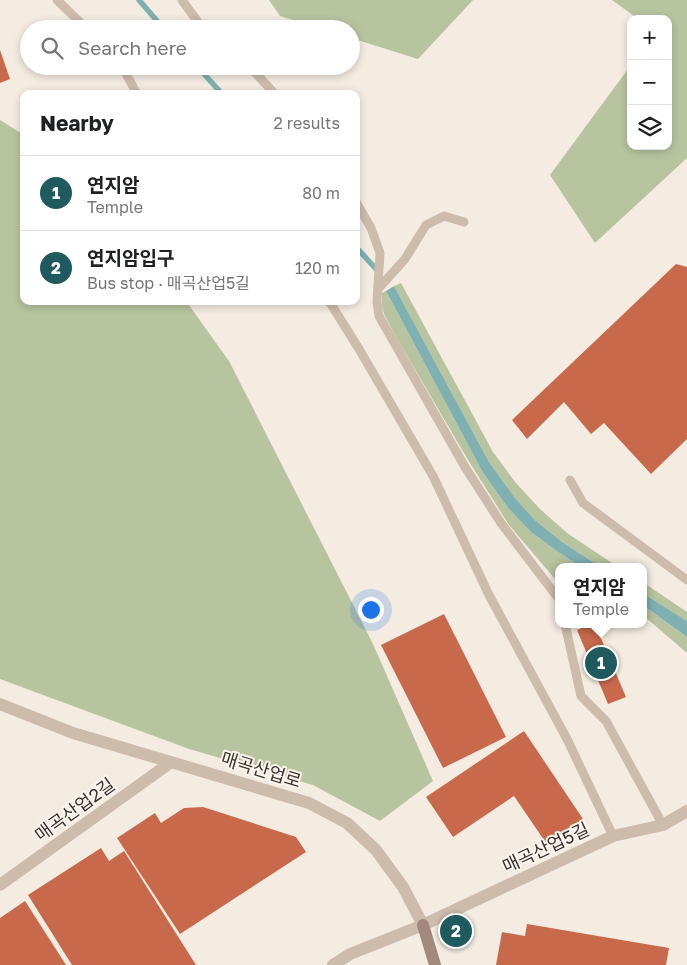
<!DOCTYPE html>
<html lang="en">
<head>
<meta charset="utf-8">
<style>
  :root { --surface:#fff; --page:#f2f2f2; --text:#202124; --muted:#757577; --line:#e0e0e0; --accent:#1f5a5e }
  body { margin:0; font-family:"Golos Text","Noto Sans KR",sans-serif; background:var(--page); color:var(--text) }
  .controls { position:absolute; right:15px; top:15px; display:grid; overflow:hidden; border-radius:10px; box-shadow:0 2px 8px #0003 }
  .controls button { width:45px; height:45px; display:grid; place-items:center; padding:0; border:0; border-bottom:1px solid var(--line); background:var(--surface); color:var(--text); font:25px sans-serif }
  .you { position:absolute; left:370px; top:609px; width:18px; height:18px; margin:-12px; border:4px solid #fff; border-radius:50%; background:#1a73e8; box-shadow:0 0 0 8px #1a73e833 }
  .badge { display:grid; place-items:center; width:32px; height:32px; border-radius:50%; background:var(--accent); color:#fff; font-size:16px; font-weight:700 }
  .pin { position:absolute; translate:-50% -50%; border:2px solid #fff; box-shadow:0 1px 5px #0006 }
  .popup { position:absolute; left:555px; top:563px; width:92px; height:65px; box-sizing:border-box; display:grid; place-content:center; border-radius:10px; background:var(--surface); filter:drop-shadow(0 1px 4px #0005); font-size:16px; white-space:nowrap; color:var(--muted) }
  .popup b { font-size:19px; color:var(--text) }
  .popup::after { content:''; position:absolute; left:50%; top:100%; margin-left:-10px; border:10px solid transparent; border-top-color:var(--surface) }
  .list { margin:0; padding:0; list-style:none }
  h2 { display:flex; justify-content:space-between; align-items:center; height:65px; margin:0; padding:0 20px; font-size:21px }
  h2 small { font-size:16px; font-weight:400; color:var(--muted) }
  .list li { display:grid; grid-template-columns:32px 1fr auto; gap:15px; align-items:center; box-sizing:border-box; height:75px; padding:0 20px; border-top:1px solid var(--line) }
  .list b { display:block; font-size:19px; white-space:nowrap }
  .list p { margin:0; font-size:16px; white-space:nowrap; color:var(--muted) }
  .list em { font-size:16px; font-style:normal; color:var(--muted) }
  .icon { flex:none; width:28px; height:28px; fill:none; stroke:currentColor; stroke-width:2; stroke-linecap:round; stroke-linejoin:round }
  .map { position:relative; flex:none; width:687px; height:965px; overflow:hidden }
  .search { position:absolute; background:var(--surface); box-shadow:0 2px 8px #0003; left:20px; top:20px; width:340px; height:55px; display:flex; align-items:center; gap:12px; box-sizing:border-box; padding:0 18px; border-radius:28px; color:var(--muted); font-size:19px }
  .panel { position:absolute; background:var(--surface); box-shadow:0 2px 8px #0003; left:20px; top:90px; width:340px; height:215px; border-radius:10px }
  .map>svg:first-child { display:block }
</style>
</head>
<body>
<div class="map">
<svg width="687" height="965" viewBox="0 0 687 965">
  <rect width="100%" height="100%" fill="#f4ebe1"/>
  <!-- green -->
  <g fill="#b8c4a0">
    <path d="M269,0H473L418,59L351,38V29H321L280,16Z"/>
    <path d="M612,0H687V158L595,243L550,175L631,65V146H668V19H638Z"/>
    <path d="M0,120L24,135V301H186L229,361L373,644L433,781L380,821L313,785L189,749L0,679Z"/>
    <path d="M401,283L493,452L515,482L540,509L567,533L618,567H601L562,542L535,520L515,498L489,462L394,286Z"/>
    <path d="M386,291L482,471L508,508L531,532L558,552L581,567H558V580L555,579L509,525L468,460L396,337L384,314L382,306V293Z"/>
    <path d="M644,583L687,612V621L644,594Z"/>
    <path d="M644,606L687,637V653L644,616Z"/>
  </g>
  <!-- water -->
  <g fill="#7fb0b2">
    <path d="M394,286L489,462L515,498L535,520L562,542L601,567H581L558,552L531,532L508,508L482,471L386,291Z"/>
    <path d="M644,594L687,621V637L644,606Z"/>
  </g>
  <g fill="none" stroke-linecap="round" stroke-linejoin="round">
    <!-- stream -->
    <g stroke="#7fb0b2" stroke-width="5.5">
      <path d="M139,0L164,29"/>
      <path d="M197,66L222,94"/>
      <path d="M356,247L376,269"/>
    </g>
  </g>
  <!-- building -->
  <g fill="#c8694b">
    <path d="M0,50L10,79L0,83Z"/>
    <path d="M676,264L687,267V439L651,474L604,423L591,434L564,402L527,439L512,420Z"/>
    <path d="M444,614L506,737L443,768L381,645Z"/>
    <path d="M591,624H595L626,697L608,704L577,630Z"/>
    <path d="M524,731L583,819L546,843L514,796L453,837L426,797Z"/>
    <path d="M203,807L296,837L306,852L180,934L117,838L155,813L161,823L184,808Z"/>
    <path d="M101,848L109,861L124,851L196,965H72L28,895Z"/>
    <path d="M25,901L66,965H0V918Z"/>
    <path d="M527,924L669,948L666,965H496L502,932L525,936Z"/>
  </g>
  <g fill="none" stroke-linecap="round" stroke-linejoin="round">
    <!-- lane -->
    <g stroke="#cdbbac" stroke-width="9">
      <path d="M57,0L87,29"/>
      <path d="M182,0L203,29"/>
      <path d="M122,66L137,94"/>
      <path d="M249,66L275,94"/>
      <path d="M356,202L371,228L380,253L377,302L379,316L465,467L501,523L558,598"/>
      <path d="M378,289L405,259L426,225L444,216L464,222"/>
      <path d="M329,301L359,349L433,476L489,595L567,739L613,836"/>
      <path d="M570,480L583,503L687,580"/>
      <path d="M565,624L581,696L606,721L663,825"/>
    </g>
    <!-- street -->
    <g stroke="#cdbbac" stroke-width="12">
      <path d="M0,704L73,733L309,803L347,823L376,850L403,887L423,925"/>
      <path d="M0,885L170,763"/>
      <path d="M333,965L350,954L423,925L613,836L663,825L687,811"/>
    </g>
    <!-- secondary -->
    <path stroke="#a18a7d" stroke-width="12" d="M423,925L435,965"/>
  </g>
  <g text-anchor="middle" stroke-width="4" stroke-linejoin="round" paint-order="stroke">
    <!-- street labels -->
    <g font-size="18" fill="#3b302b" stroke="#fbf5ee">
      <text transform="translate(261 770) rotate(17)" y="6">매곡산업로</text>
      <text transform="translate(75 810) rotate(-36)" y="6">매곡산업2길</text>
      <text transform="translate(546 848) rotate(-25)" y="6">매곡산업5길</text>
    </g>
  </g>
</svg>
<div class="controls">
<button>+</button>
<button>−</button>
<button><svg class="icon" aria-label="layers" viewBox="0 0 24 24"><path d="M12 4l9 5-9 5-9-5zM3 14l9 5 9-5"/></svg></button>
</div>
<div class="you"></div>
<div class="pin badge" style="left:601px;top:663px">1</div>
<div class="popup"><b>연지암</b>Temple</div>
<div class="pin badge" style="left:456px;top:931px">2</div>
<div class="search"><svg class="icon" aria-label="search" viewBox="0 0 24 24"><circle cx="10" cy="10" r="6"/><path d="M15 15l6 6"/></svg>Search here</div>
<section class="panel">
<h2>Nearby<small>2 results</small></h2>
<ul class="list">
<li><span class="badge">1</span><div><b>연지암</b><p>Temple</p></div><em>80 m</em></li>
<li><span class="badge">2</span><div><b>연지암입구</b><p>Bus stop · 매곡산업5길</p></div><em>120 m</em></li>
</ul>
</section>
</div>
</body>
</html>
